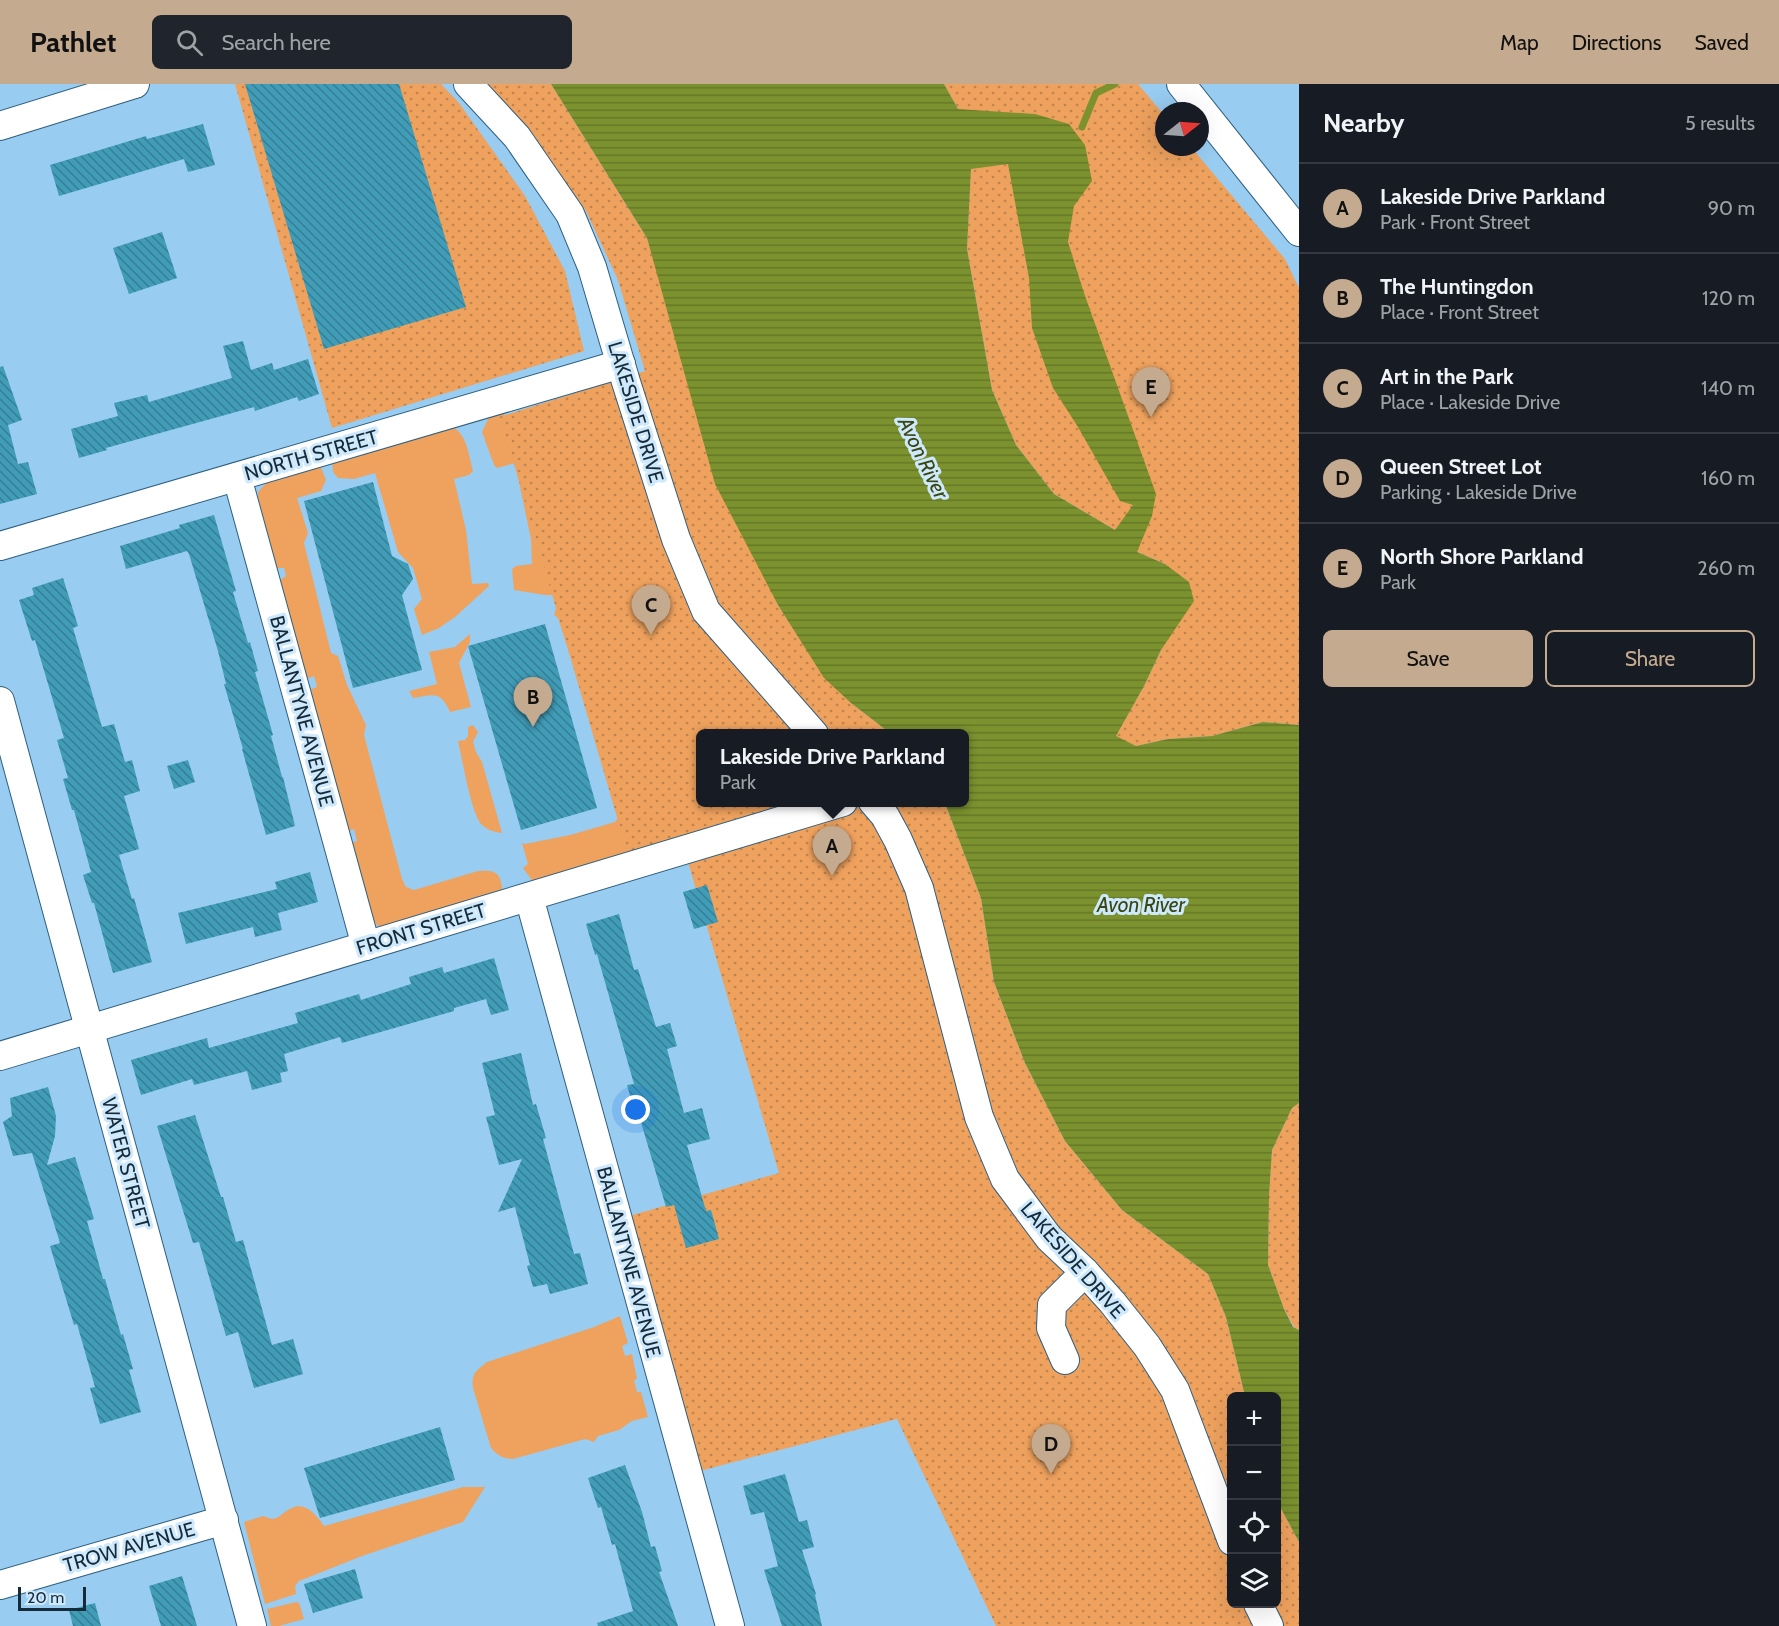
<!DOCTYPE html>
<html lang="en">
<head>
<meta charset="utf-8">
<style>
  :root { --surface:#171b24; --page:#20242c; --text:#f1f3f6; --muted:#9ea1a6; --line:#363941; --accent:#c4aa8e }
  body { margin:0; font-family:Cabin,sans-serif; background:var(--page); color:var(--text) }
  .controls { position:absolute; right:18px; bottom:18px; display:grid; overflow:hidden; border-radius:9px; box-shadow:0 6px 24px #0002 }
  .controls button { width:54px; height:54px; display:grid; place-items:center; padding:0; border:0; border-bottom:2px solid var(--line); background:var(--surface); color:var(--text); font:30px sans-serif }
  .compass { position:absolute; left:1155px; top:18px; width:54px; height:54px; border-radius:50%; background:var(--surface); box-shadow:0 6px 24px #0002; rotate:73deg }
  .scale { position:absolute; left:18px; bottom:15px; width:68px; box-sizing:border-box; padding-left:6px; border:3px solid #162b39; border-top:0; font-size:16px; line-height:21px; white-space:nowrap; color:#162b39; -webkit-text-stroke:4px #cfe9fc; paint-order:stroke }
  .you { position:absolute; left:636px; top:1026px; width:21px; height:21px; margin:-15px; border:4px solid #fff; border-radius:50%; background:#1a73e8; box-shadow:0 0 0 9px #1a73e833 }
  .badge { display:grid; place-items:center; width:39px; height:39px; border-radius:50%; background:var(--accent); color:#111; font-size:20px; font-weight:700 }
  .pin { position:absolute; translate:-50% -50px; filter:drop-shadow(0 2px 3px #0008) }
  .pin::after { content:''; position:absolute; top:32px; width:21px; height:18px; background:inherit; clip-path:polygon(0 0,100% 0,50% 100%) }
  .popup { position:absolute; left:696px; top:645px; width:273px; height:78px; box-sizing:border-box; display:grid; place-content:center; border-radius:9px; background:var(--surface); filter:drop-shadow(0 2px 4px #0005); font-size:20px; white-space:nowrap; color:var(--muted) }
  .popup b { font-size:22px; color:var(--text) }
  .popup::after { content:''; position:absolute; left:50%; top:100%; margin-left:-12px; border:12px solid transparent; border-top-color:var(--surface) }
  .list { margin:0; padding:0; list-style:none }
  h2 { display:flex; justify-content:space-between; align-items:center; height:78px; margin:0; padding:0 24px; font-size:26px }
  h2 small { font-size:20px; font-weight:400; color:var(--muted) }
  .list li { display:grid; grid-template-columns:39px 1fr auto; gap:18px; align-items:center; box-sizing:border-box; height:90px; padding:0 24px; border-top:2px solid var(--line) }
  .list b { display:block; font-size:22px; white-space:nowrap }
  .list p { margin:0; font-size:20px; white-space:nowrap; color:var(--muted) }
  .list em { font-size:20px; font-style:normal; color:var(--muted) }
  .actions { display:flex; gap:12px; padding:18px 24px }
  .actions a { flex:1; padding:14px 0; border:2px solid var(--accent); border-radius:9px; text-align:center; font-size:21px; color:var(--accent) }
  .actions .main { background:var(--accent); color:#111 }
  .icon { flex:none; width:33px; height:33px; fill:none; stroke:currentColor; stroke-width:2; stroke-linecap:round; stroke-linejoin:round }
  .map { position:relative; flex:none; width:1299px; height:1542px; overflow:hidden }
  header { display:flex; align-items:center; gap:36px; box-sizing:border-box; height:84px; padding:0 30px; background:var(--accent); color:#111 }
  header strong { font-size:28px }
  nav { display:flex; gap:33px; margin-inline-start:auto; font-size:21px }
  .search { width:420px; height:54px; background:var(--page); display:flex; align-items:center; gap:15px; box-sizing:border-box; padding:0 21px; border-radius:9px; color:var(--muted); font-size:22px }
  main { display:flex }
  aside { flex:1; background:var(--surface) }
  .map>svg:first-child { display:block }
</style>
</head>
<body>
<header>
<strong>Pathlet</strong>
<div class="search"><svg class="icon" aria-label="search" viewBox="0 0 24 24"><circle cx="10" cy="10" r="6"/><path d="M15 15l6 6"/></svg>Search here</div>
<nav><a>Map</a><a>Directions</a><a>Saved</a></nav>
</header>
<main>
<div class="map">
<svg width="1299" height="1542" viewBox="0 0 1299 1542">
  <defs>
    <pattern id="park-dots" width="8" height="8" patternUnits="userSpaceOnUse" patternTransform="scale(1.5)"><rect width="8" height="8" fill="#efa25e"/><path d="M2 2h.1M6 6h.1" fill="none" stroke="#c1844f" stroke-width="1.8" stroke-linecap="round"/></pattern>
    <pattern id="water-rules" width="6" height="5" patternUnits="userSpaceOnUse" patternTransform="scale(1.5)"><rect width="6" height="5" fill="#7c922e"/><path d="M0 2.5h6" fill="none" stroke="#657728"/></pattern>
    <pattern id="building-back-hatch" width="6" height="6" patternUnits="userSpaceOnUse" patternTransform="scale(1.5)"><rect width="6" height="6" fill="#409cb7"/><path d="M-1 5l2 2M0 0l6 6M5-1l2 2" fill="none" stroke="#357f96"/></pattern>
  </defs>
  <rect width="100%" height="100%" fill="#98ccf1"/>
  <!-- grass -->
  <g fill="#efa25e">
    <path d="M503,327L522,381L641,768L534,799L523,784L528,780L522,759L525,760L570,751L615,738L621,730L558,534L554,531L560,511H545L514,506L512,485L516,482L532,480L531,455L515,379L497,384L494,381L482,348L490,331Z"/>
    <path d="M453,343C467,351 469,372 473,387L469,391L454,395L466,446L472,500L488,499L489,502L455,533L439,544L422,551L414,525L422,515L413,484L398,468L375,389L354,395L338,394L333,388L332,377Z"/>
    <path d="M320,381L326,396L321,407L297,414L308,449L304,459L331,569L338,572L347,601L366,641L364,651L402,795L406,803L414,806L478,787C500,785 501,792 503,811L386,845L378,842L373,836L351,759L357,757L354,745L349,747L329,680L311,605L317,603L314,592L306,595L280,496L286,492L284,484H277C269,460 258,433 258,408L269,396Z"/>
    <path d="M470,550V558L459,579L471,623L450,628C440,606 434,611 413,614L409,607L437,600L429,568L455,563Z"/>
    <path d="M473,641L478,648L473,658L476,668L482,678L502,749C494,748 487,746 481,740C471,728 462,674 458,657L465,656L468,652V643Z"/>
    <path d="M620,1232L628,1259L622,1262L625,1272L632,1270L637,1295L634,1296L637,1308H641L648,1333L632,1337L619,1346L598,1352L594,1358L585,1355L513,1375C504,1375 497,1371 491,1364L473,1304C471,1289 476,1287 487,1278L594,1243Z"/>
    <path d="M463,1403H485L463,1438L362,1472L299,1497L295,1502L296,1510L265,1520L244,1438L263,1432C266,1433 269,1434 272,1435C277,1435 281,1431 285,1428C303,1414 314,1428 324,1442Z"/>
    <path d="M296,1518L299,1519L304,1535L279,1542H271L267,1525Z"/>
  </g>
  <!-- park -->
  <g fill="url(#park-dots)">
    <path d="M235,0H441L459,19L525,112L565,187L584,267L332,344Z"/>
    <path d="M488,0H551L647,154L671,234L778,521L800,555L851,619L890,649L700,650V718L945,719L981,814L994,898L1025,979L1065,1057L1122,1126L1208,1190L1226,1233L1245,1312H1232V1520H1276L1277,1417L1299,1458V1542H996L897,1335L700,1387L629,1132L779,1089L681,754L628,771L514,380L499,333L645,287L618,196L586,127L544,68Z"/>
    <path d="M944,0H1138L1164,31V63H1191L1285,175L1299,204V641L1263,638L1212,652L1168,655L1136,662L1115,653L1144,602L1161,566L1165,480L1137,468L1115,446L1054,410L1016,361L992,306L967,165L971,82L958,25Z"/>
    <path d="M1299,1019V1246L1294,1243L1284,1225L1268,1181L1269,1112L1272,1066L1292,1024Z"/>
  </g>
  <!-- water -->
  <path fill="url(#water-rules)" fill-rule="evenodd" d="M551,0H944L958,25L1035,30L1069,40L1085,61L1092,97L1074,122L1068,158L1084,209L1156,410L1152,432L1137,468L1165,480L1189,498L1194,517L1161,566L1144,602L1116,652L1136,662L1168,655L1212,652L1263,638L1299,641V1019L1292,1024L1272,1066L1269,1112L1268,1181L1284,1225L1293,1243L1299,1246V1458L1277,1417L1276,1312H1245L1226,1233L1208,1190L1122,1126L1065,1057L1025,979L994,898L981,814L945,719L964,718V650L890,649L851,619L824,594L778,521L715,400L647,154ZM1008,80L1029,194L1032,244L1053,304L1078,343L1120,417L1133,421L1115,446L1054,410L1016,361L992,306L967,165L971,85Z"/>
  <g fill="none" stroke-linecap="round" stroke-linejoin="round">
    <!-- stream -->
    <path stroke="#7c922e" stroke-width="7" d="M1082,43L1096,9L1115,0"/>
  </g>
  <!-- building -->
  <g fill="url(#building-back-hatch)">
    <path d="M245,0H399L466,223L324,265Z"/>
    <path d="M203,40L215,81L188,88L184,75L59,112L50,81L146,52L147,55Z"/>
    <path d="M162,148L177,194L129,210L113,164Z"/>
    <path d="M243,257L251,286L272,279L274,286L308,275L319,310L299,317L297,313L255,327L254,323L106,364L107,366L79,374L71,345L118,332L114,319L147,311L149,318L232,294L223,262Z"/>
    <path d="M3,282L22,336L8,341L18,380L28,378L37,410L0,420V283Z"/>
    <path d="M373,398L392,472L408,480L413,495L402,511L422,586L353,604L304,417Z"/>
    <path d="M214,431L236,507L233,508L248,559L250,558L258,587L255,588L273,651L271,652L282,693H283L295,742L266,751L242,665H243L224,600H226L218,567L189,470L187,467L126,485L120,462L180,444L179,441Z"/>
    <path d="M63,494L78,542L73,544L102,643L114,640L125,678L132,676L140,707L124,712L139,765L119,771L132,815L134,814L152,878L113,889L94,819H92L83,791L91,788L74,726H72L63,695L68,694L57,656L64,654L35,556L32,557L19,516L34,511L32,504Z"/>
    <path d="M545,540L597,724L521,746L468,562Z"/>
    <path d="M188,676L195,698L174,705L167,682Z"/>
    <path d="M310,788L318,818L278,829L282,846L255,853L253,843L186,860L178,829L277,805L275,798Z"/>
    <path d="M707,801L718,838L694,845L683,808Z"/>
    <path d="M619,830L634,886L638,885L656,943L670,939L677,962L667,965L684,1029L702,1024L710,1055L687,1061L706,1127L711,1126L719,1155L686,1164L674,1121L666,1123L638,1028L635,1029L627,1001L634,1000L597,870L595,871L586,840Z"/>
    <path d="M494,874L509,926L491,931L486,915L454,924V927L342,959L340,953L284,970L288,987L280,989L282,998L252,1006L247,987L194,1001L192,995L141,1011L131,976L207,954L209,964L298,939L295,929L359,910L361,916L411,900L409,893L442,883L444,889Z"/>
    <path d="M521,969L533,1021L536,1020L546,1054L543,1055L574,1170L580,1169L588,1200L550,1210L547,1200L533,1203L527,1182L530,1181L515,1123L498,1128L522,1075L499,1081L486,1033L495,1031L482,979Z"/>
    <path d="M48,1003L56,1032L55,1052L47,1081L75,1073L94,1135L87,1137L103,1195H105L121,1251L123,1250L133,1285L129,1286L141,1328L100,1340L90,1304L95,1303L77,1240L74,1241L50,1162L60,1159L32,1069L13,1072L3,1038L12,1032L10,1014Z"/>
    <path d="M195,1031L221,1113H223L236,1158L243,1156L272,1261L293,1255L303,1290L254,1304L238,1248L226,1252L199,1158L193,1159L157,1042Z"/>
    <path d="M440,1343L455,1396L320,1434L304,1384Z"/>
    <path d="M625,1381L642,1428L651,1463L655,1462L662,1487L659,1488L678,1542H598L597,1539L633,1527L615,1460L612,1461L601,1423L598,1424L588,1394Z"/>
    <path d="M785,1390L799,1438L807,1436L814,1463L802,1466L816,1510L815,1511L822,1542H782L764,1486L778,1482L764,1428L751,1431L743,1402Z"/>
    <path d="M355,1485L363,1514L313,1529L304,1500Z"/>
    <path d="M182,1492L197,1542H161L149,1502Z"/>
    <path d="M95,1519L101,1542H73L69,1526Z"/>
  </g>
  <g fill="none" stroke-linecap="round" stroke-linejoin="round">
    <defs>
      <g id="minor">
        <path d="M468,0L517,53L570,130L592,183L626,298L676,455L706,527L814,650"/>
        <path d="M1181,0L1299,148"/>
        <path d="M0,42L135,0"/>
        <path d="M237,393L366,862"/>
        <path d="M0,462L621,280"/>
        <path d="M0,617L252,1542"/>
        <path d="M873,718L885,732L898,756L919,804L979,1033L1005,1095L1049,1154L1085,1188L1112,1218L1147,1262L1175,1306L1232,1457"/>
        <path d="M529,813L730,1542"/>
        <path d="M0,972L843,718"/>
        <path d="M1065,1276L1051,1244L1052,1221L1085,1188"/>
        <path d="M0,1501L224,1436"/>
        <path d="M1258,1520L1269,1542"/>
      </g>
    </defs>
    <!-- minor casing -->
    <use href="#minor" stroke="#2e5f80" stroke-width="30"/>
    <!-- minor -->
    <use href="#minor" stroke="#fff" stroke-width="28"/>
  </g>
  <g text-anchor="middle" stroke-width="6" stroke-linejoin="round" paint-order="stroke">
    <!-- street labels -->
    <g font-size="20" fill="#162b39" stroke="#cfe9fc">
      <text transform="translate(636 328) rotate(73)" y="7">LAKESIDE DRIVE</text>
      <text transform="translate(311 371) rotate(-16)" y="7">NORTH STREET</text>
      <text transform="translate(302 627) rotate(75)" y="7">BALLANTYNE AVENUE</text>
      <text transform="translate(421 845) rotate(-17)" y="7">FRONT STREET</text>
      <text transform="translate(126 1079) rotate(75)" y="7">WATER STREET</text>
      <text transform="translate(1073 1176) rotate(49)" y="7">LAKESIDE DRIVE</text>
      <text transform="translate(629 1178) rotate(75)" y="7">BALLANTYNE AVENUE</text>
      <text transform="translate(129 1463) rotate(-16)" y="7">TROW AVENUE</text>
    </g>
    <!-- water labels -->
    <g font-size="21" font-style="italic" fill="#3b4713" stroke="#cfe9fc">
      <text transform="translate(923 374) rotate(64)" y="7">Avon River</text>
      <text x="1141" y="828">Avon River</text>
    </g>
  </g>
</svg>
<div class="controls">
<button>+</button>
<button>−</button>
<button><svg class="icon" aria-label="locate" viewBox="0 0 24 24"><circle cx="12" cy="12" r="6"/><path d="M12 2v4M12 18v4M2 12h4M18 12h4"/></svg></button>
<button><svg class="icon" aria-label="layers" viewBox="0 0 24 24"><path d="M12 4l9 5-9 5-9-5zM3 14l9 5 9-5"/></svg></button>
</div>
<svg class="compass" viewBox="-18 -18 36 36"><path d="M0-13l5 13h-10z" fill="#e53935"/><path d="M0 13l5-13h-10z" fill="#9ea1a6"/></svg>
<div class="scale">20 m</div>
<div class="you"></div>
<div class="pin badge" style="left:832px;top:792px">A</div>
<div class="popup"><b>Lakeside Drive Parkland</b>Park</div>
<div class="pin badge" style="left:533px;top:643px">B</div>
<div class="pin badge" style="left:651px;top:551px">C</div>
<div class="pin badge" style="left:1051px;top:1390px">D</div>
<div class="pin badge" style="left:1151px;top:333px">E</div>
</div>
<aside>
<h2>Nearby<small>5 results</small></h2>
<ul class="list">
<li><span class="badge">A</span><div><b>Lakeside Drive Parkland</b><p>Park · Front Street</p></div><em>90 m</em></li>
<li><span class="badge">B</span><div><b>The Huntingdon</b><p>Place · Front Street</p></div><em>120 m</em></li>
<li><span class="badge">C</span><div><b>Art in the Park</b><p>Place · Lakeside Drive</p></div><em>140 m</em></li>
<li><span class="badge">D</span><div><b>Queen Street Lot</b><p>Parking · Lakeside Drive</p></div><em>160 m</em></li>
<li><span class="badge">E</span><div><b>North Shore Parkland</b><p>Park</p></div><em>260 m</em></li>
</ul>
<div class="actions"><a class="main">Save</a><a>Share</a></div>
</aside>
</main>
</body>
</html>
